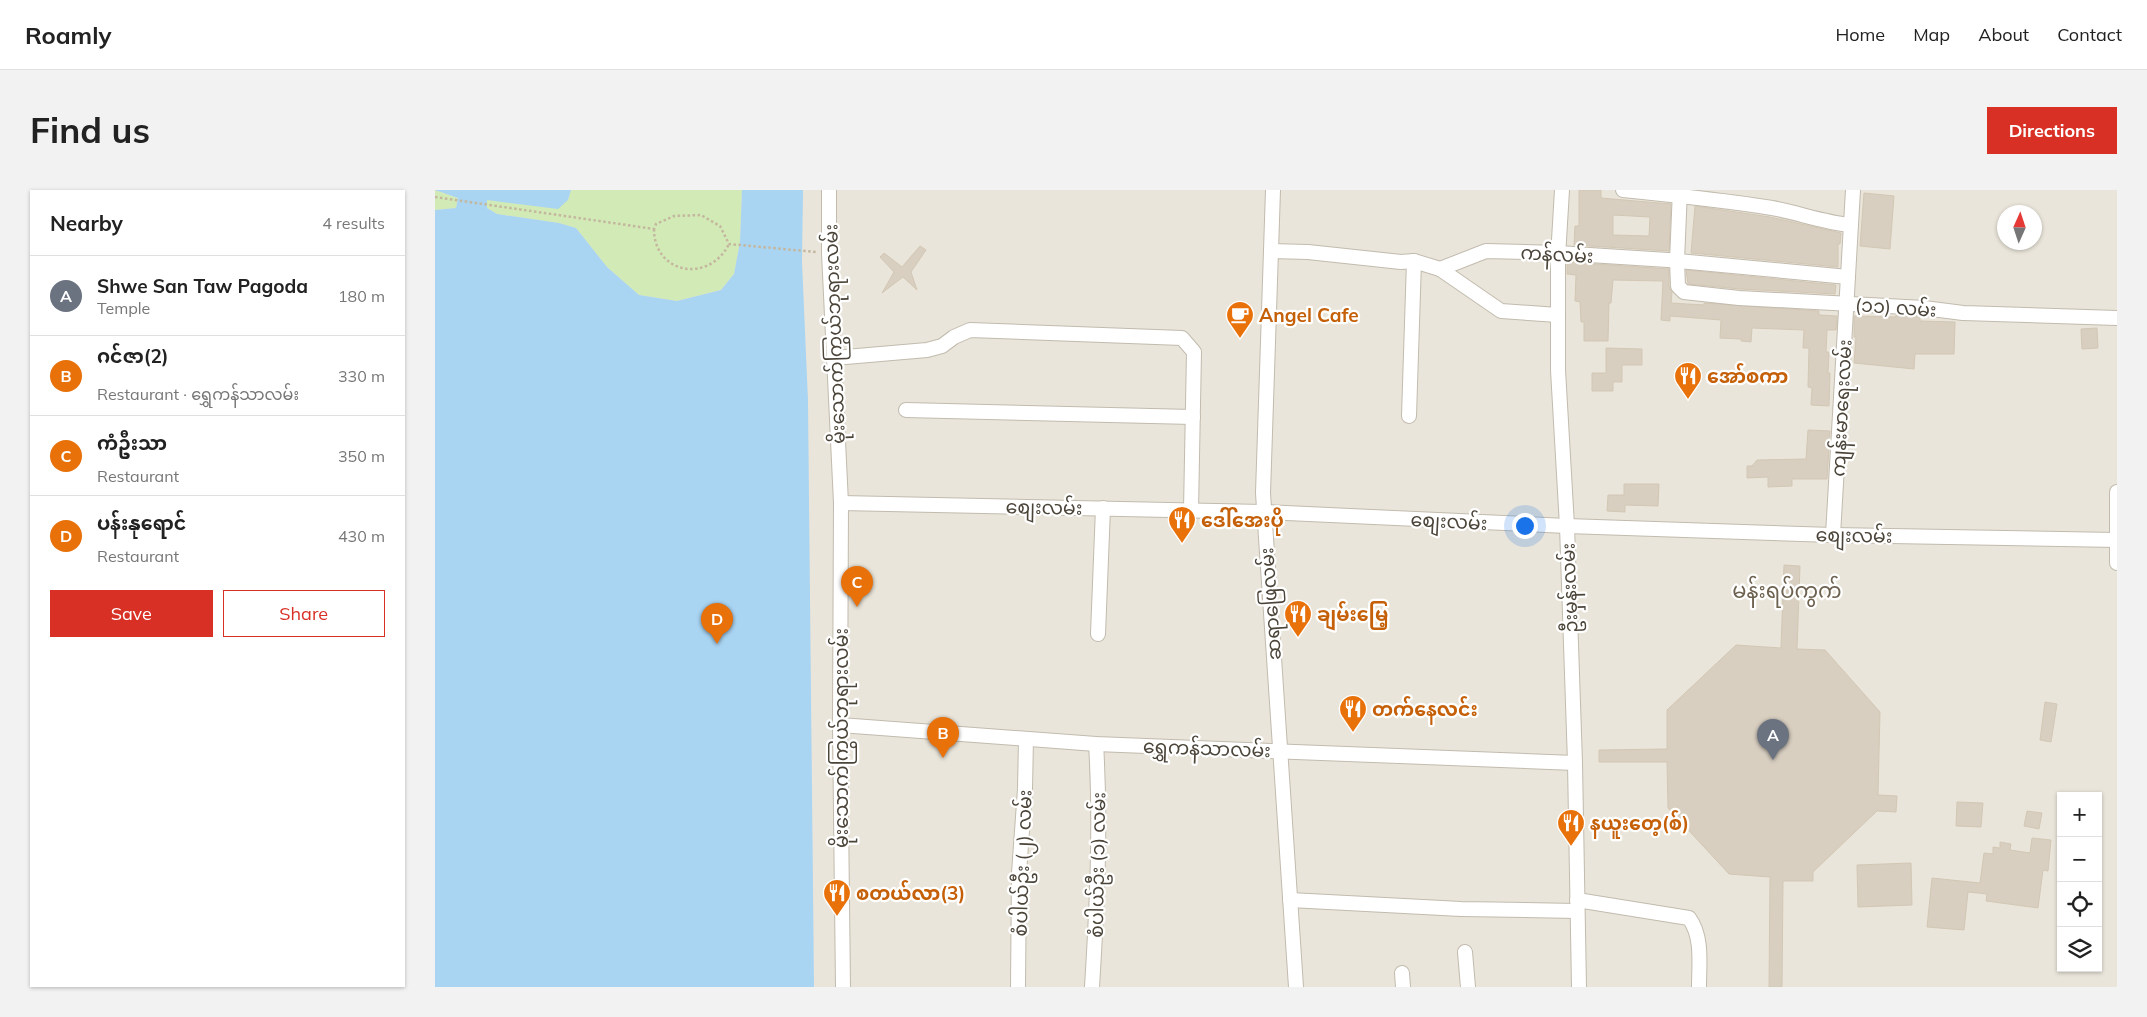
<!DOCTYPE html>
<html lang="en">
<head>
<meta charset="utf-8">
<style>
  :root { --surface:#fff; --page:#f2f2f2; --text:#222; --muted:#767676; --line:#e0e0e0; --accent:#d93025 }
  body { margin:0; font-family:Mulish,"Noto Sans Myanmar",sans-serif; background:var(--page); color:var(--text) }
  .controls { position:absolute; right:15px; bottom:15px; display:grid; overflow:hidden; border-radius:0px; box-shadow:0 1px 4px #0004 }
  .controls button { width:45px; height:45px; display:grid; place-items:center; padding:0; border:0; border-bottom:1px solid var(--line); background:var(--surface); color:var(--text); font:25px sans-serif }
  .compass { position:absolute; left:1562px; top:15px; width:45px; height:45px; border-radius:50%; background:var(--surface); box-shadow:0 1px 4px #0004; rotate:3deg }
  .you { position:absolute; left:1089px; top:335px; width:18px; height:18px; margin:-12px; border:4px solid #fff; border-radius:50%; background:#1a73e8; box-shadow:0 0 0 8px #1a73e833 }
  .badge { display:grid; place-items:center; width:32px; height:32px; border-radius:50%; background:var(--accent); color:#fff; font-size:16px; font-weight:700 }
  .pin { position:absolute; translate:-50% -41px; filter:drop-shadow(0 1px 2px #0008) }
  .pin::after { content:''; position:absolute; top:26px; width:18px; height:15px; background:inherit; clip-path:polygon(0 0,100% 0,50% 100%) }
  .list { margin:0; padding:0; list-style:none }
  h2 { display:flex; justify-content:space-between; align-items:center; height:65px; margin:0; padding:0 20px; font-size:21px }
  h2 small { font-size:16px; font-weight:400; color:var(--muted) }
  .list li { display:grid; grid-template-columns:32px 1fr auto; gap:15px; align-items:center; box-sizing:border-box; height:80px; padding:0 20px; border-top:1px solid var(--line) }
  .list b { display:block; font-size:19px; white-space:nowrap }
  .list p { margin:0; font-size:16px; white-space:nowrap; color:var(--muted) }
  .list em { font-size:16px; font-style:normal; color:var(--muted) }
  .actions { display:flex; gap:10px; padding:15px 20px }
  .actions a { flex:1; padding:11px 0; border:1px solid var(--accent); border-radius:0px; text-align:center; font-size:18px; color:var(--accent) }
  .actions .main { background:var(--accent); color:#fff }
  .icon { flex:none; width:28px; height:28px; fill:none; stroke:currentColor; stroke-width:2; stroke-linecap:round; stroke-linejoin:round }
  .map { position:relative; flex:none; width:1682px; height:797px; overflow:hidden; border-radius:0px }
  header { display:flex; align-items:center; gap:30px; box-sizing:border-box; height:70px; padding:0 25px; background:var(--surface); border-bottom:1px solid var(--line) }
  header strong { font-size:24px }
  nav { display:flex; gap:28px; margin-inline-start:auto; font-size:18px }
  .intro { display:flex; align-items:center; justify-content:space-between; box-sizing:border-box; height:120px; padding:0 30px }
  h1 { margin:0; font-size:35px }
  .button { padding:12px 22px; border-radius:0px; background:var(--accent); color:#fff; font-size:18px; font-weight:700 }
  main { display:flex; gap:30px; padding:0 30px }
  aside { flex:1; background:var(--surface); border-radius:0px; box-shadow:0 1px 4px #0004 }
  .map>svg:first-child { display:block }
</style>
</head>
<body>
<header>
<strong>Roamly</strong>
<nav><a>Home</a><a>Map</a><a>About</a><a>Contact</a></nav>
</header>
<div class="intro"><h1>Find us</h1><a class="button">Directions</a></div>
<main>
<aside>
<h2>Nearby<small>4 results</small></h2>
<ul class="list">
<li><span class="badge" style="background:#6b7280">A</span><div><b>Shwe San Taw Pagoda</b><p>Temple</p></div><em>180 m</em></li>
<li><span class="badge" style="background:#e8710a">B</span><div><b>ဂင်ဇာ(2)</b><p>Restaurant · ‌ရွှေကန်သာလမ်း</p></div><em>330 m</em></li>
<li><span class="badge" style="background:#e8710a">C</span><div><b>ကံဦးသာ</b><p>Restaurant</p></div><em>350 m</em></li>
<li><span class="badge" style="background:#e8710a">D</span><div><b>ပန်းနုရောင်</b><p>Restaurant</p></div><em>430 m</em></li>
</ul>
<div class="actions"><a class="main">Save</a><a>Share</a></div>
</aside>
<div class="map">
<svg width="1682" height="797" viewBox="0 0 1682 797">
  <rect width="100%" height="100%" fill="#f6f3ec"/>
  <!-- residential -->
  <path fill="#eae5da" fill-rule="evenodd" d="M0,0H1682V797H0ZM1570,22H1600V52H1570ZM1626,606H1663V778H1626Z"/>
  <!-- green -->
  <g fill="#d2eab5">
    <path d="M0,0L23,8L21,18L0,20Z"/>
    <path d="M136,0H307L305,52L299,84L286,100L242,111L204,105L172,77L141,38L124,33L62,24L52,18V10H133Z"/>
  </g>
  <!-- water -->
  <path fill="#a9d4f2" d="M0,0H136L133,10L123,19L52,10V18L62,24L124,33L141,38L172,77L204,105L242,111L286,100L299,84L305,52L307,0H368L367,72L373,211L379,797H0V20L21,18L23,8Z"/>
  <!-- building -->
  <g fill="#d8cfc1" stroke="#d3c7b4" fill-rule="evenodd">
    <path d="M1144,0H1166V8L1236,14L1234,61L1139,55L1140,36H1144ZM1178,25L1215,27L1214,46L1178,45Z"/>
    <path d="M1429,3L1459,6L1455,59L1425,56Z"/>
    <path d="M1260,16L1335,27L1406,43L1405,54H1403V77L1256,63Z"/>
    <path d="M485,56L491,60L476,82L482,100L468,87L447,103L459,82L445,67L449,63L467,77Z"/>
    <path d="M1132,72L1234,79V96L1237,102L1236,113L1269,115V113L1384,121V125L1402,126L1401,140H1392L1391,162H1394L1393,183H1395L1394,216L1376,215L1377,198L1373,197L1374,158H1368L1369,140L1317,138L1316,152L1306,151V149L1285,148L1286,130L1235,126V131L1226,130L1228,91L1178,90L1176,113H1174L1173,151H1149V132H1146L1145,112L1140,111L1141,85L1132,84Z"/>
    <path d="M1251,80L1401,95L1400,104L1305,99L1253,94Z"/>
    <path d="M1461,125L1485,127V131L1520,132L1519,164H1480L1479,179L1419,173L1421,147H1419V126L1461,127Z"/>
    <path d="M1662,138L1663,158L1647,159L1646,139Z"/>
    <path d="M1171,158L1207,159V175H1187V192H1178V201H1157V183H1171Z"/>
    <path d="M1373,240L1395,241L1392,289H1357V296L1333,297V287L1312,288V276H1317L1322,270L1371,269Z"/>
    <path d="M1189,294H1224L1223,316L1190,315V322L1172,321L1173,305H1189Z"/>
    <path d="M1349,375L1365,376L1362,459L1390,460L1445,522L1443,605L1462,606L1461,622L1442,621L1378,682V691H1348L1347,797H1334L1335,687L1294,684L1233,618L1232,572H1164V560L1232,559V520L1301,455L1346,458Z"/>
    <path d="M1610,512L1622,514L1616,552L1605,550Z"/>
    <path d="M1522,612L1548,613L1546,637L1521,636Z"/>
    <path d="M1592,621L1607,623L1604,639L1589,636Z"/>
    <path d="M1597,648L1616,650L1613,681L1608,680L1603,718L1551,711L1552,704L1533,702L1529,740L1492,737L1497,688L1545,693L1549,663L1558,664V657L1565,658V652L1576,654L1575,660L1595,663Z"/>
    <path d="M1476,673L1477,715L1423,717L1422,675Z"/>
  </g>
  <g fill="none" stroke-linecap="round" stroke-linejoin="round">
    <defs>
      <g id="minor">
        <path d="M394,0V63L406,313L405,535L408,797"/>
        <path d="M838,0L828,303L861,797"/>
        <path d="M1127,0L1123,67V180L1132,336L1140,573L1144,797"/>
        <path d="M1188,0C1238,5 1288,10 1337,18C1364,23 1390,33 1416,35"/>
        <path d="M1245,0L1242,71L1243,96L1249,102L1304,108L1489,118L1528,123L1682,128"/>
        <path d="M836,61L873,62L966,72L979,71L1005,79L1051,61L1123,63L1233,70L1413,87"/>
        <path d="M1005,79L1066,121L1123,125"/>
        <path d="M399,168L492,160L507,156L519,147L535,140L747,148L759,162L756,320"/>
        <path d="M471,220L758,227"/>
        <path d="M974,226L979,71"/>
        <path d="M1682,302V373"/>
        <path d="M406,313L828,322L1132,336L1398,345L1682,350"/>
        <path d="M1398,345L1418,0"/>
        <path d="M663,444L668,318"/>
        <path d="M405,535L661,554L1140,573"/>
        <path d="M855,710L1026,719L1142,721"/>
        <path d="M1142,710L1254,728C1268,747 1264,774 1264,797"/>
        <path d="M1030,762L1033,797"/>
        <path d="M967,783L968,797"/>
        <path d="M583,797L584,683L590,599L591,549"/>
        <path d="M657,797C662,716 666,635 661,554"/>
      </g>
    </defs>
    <!-- minor casing -->
    <use href="#minor" stroke="#c2bbae" stroke-width="16"/>
    <!-- path -->
    <g stroke="#c4b79f" stroke-width="2.5" stroke-dasharray="2.5 2.5" stroke-linecap="butt">
      <path d="M0,7L219,39L221,34L239,26L266,25L285,36L294,54L381,62"/>
      <path d="M219,39C219,84 274,94 294,54"/>
    </g>
    <!-- minor -->
    <use href="#minor" stroke="#fff" stroke-width="14"/>
  </g>
  <!-- icons -->
  <defs>
    <symbol id="cafe-pin" viewBox="-11 -11 22 30"><path d="M0 17L-7.5 6A9.5 9.5 0 1 1 7.5 6Z" fill="#e8710a" stroke="#fff"/><path d="M-5.5-4.5H6V0H3Q3 3.5 0 3.5H-2.5Q-5.5 3.5-5.5 0ZM3-3.2v2h1.7v-2ZM-6 4.5H4V6H-6Z" fill="#fff"/></symbol>
    <symbol id="restaurant-pin" viewBox="-11 -11 22 30"><path d="M0 17L-7.5 6A9.5 9.5 0 1 1 7.5 6Z" fill="#e8710a" stroke="#fff"/><path d="M-5-6h1v4h1v-4h1v4h1v-4h1v5L-1.5 .5V6h-2V.5L-5-1ZM5-6V6H3V1.5H1.5Q1.5-4 5-6Z" fill="#fff"/></symbol>
  </defs>
  <g fill-rule="evenodd">
    <use href="#cafe-pin" x="789" y="109" width="32" height="43"/>
    <use href="#restaurant-pin" x="1237" y="170" width="32" height="43"/>
    <use href="#restaurant-pin" x="731" y="314" width="32" height="43"/>
    <use href="#restaurant-pin" x="847" y="408" width="32" height="43"/>
    <use href="#restaurant-pin" x="902" y="503" width="32" height="43"/>
    <use href="#restaurant-pin" x="1120" y="617" width="32" height="43"/>
    <use href="#restaurant-pin" x="386" y="687" width="32" height="43"/>
  </g>
  <g text-anchor="middle" stroke-width="4.5" stroke-linejoin="round" paint-order="stroke">
    <!-- street labels -->
    <g font-size="19" fill="#4b4439" stroke="#fff">
      <text transform="translate(1122 64) rotate(3)" y="7">ကန်လမ်း</text>
      <text transform="translate(1461 117) rotate(4)" y="7">(၁၁) လမ်း</text>
      <text transform="translate(399 144) rotate(-92)" y="7">မိုးသောက်ကြွယ်ဘုရားလမ်း</text>
      <text transform="translate(1406 218) rotate(-87)" y="7">ကျန်းမာရေးလမ်း</text>
      <text transform="translate(609 317) rotate(1)" y="7">စျေးလမ်း</text>
      <text transform="translate(1014 331) rotate(3)" y="7">စျေးလမ်း</text>
      <text transform="translate(1419 345) rotate(1)" y="7">စျေးလမ်း</text>
      <text transform="translate(1134 398) rotate(-92)" y="7">ဦးမှန်းလမ်း</text>
      <text transform="translate(835 414) rotate(-94)" y="7">ဆရာဖြေလမ်း</text>
      <text transform="translate(406 548) rotate(-90)" y="7">မိုးသောက်ကြွယ်ဘုရားလမ်း</text>
      <text transform="translate(772 558) rotate(2)" y="7">‌ရွှေကန်သာလမ်း</text>
      <text transform="translate(587 673) rotate(-88)" y="7">စံပါယ်ဦး (၂) လမ်း</text>
      <text transform="translate(662 675) rotate(-89)" y="7">စံပါယ်ဦး (၁) လမ်း</text>
    </g>
    <!-- food labels -->
    <g font-size="19" font-weight="bold" fill="#c56008" stroke="#fff" text-anchor="start">
      <text x="824" y="132">Angel Cafe</text>
      <text x="1272" y="193">အော်စကာ</text>
      <text x="766" y="337">ဒေါ်အေးပို</text>
      <text x="882" y="431">ချမ်းမြေ့</text>
      <text x="937" y="526">တက်နေလင်း</text>
      <text x="1155" y="640">နယူးတေ့(စ်)</text>
      <text x="421" y="710">စတယ်လာ(3)</text>
    </g>
    <!-- quarter labels -->
    <g font-size="21" fill="#6e6250" stroke="#fff">
      <text x="1352" y="408">မန်းရပ်ကွက်</text>
    </g>
  </g>
</svg>
<div class="controls">
<button>+</button>
<button>−</button>
<button><svg class="icon" aria-label="locate" viewBox="0 0 24 24"><circle cx="12" cy="12" r="6"/><path d="M12 2v4M12 18v4M2 12h4M18 12h4"/></svg></button>
<button><svg class="icon" aria-label="layers" viewBox="0 0 24 24"><path d="M12 4l9 5-9 5-9-5zM3 14l9 5 9-5"/></svg></button>
</div>
<svg class="compass" viewBox="-18 -18 36 36"><path d="M0-13l5 13h-10z" fill="#e53935"/><path d="M0 13l5-13h-10z" fill="#767676"/></svg>
<div class="you"></div>
<div class="pin badge" style="left:1338px;top:570px;background:#6b7280">A</div>
<div class="pin badge" style="left:508px;top:568px;background:#e8710a">B</div>
<div class="pin badge" style="left:422px;top:417px;background:#e8710a">C</div>
<div class="pin badge" style="left:282px;top:454px;background:#e8710a">D</div>
</div>
</main>
</body>
</html>
